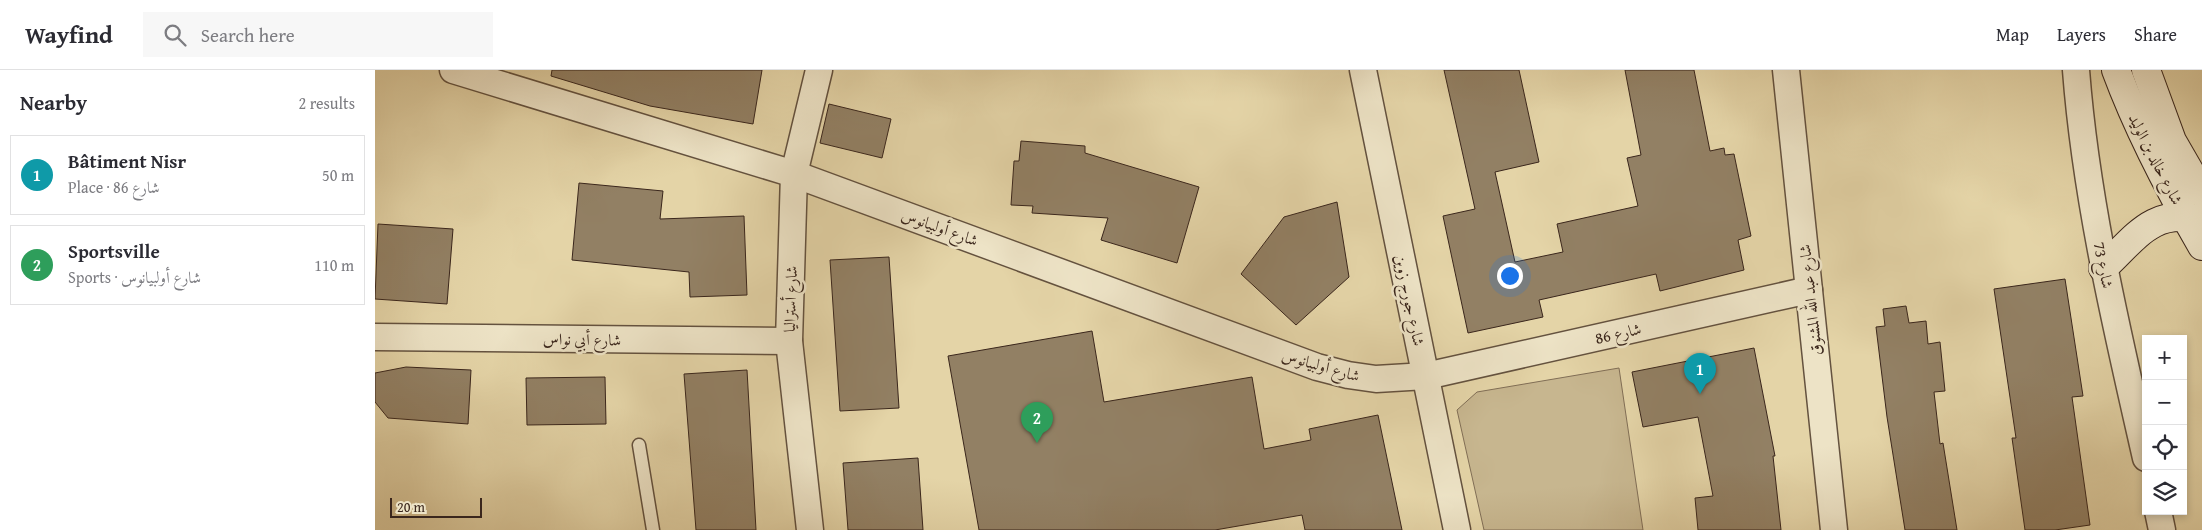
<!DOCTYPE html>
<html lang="en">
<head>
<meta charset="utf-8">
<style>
  :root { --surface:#fff; --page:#f7f7f7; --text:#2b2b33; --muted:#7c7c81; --line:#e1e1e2; --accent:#8f2418 }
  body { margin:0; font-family:"Gentium Book Plus",Amiri,serif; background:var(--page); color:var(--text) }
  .controls { position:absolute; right:15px; bottom:15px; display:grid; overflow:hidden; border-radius:0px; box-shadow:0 2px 8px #0003 }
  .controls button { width:45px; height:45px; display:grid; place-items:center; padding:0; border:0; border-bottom:1px solid var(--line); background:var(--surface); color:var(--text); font:25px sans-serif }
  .scale { position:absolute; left:15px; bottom:12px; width:92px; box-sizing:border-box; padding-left:5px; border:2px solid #3a261c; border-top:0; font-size:14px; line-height:18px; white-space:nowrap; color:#3a261c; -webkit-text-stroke:4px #ede3c6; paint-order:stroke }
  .you { position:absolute; left:1134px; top:205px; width:18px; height:18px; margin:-12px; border:4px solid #fff; border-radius:50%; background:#1a73e8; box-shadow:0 0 0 8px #1a73e833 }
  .badge { display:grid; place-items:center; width:32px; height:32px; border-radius:50%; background:var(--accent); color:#fff; font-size:16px; font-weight:700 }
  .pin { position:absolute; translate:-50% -41px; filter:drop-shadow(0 1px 2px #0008) }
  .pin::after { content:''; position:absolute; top:26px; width:18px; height:15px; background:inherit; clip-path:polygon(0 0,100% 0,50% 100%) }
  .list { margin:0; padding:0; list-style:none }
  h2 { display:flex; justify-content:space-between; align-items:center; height:65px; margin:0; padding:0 20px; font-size:21px }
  h2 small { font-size:16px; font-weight:400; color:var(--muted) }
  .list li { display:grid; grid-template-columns:32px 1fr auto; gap:15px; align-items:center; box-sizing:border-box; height:80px; margin:0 10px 10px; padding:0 10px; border:1px solid var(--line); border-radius:0px }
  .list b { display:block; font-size:19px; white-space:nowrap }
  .list p { margin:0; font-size:16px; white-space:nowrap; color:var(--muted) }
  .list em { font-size:16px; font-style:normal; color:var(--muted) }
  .icon { flex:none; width:28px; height:28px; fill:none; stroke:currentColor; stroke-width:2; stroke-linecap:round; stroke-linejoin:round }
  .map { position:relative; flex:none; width:1827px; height:460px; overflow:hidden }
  header { display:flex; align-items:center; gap:30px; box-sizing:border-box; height:70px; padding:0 25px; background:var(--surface); border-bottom:1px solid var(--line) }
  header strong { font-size:24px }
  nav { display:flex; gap:28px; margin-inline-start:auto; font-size:18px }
  .search { width:350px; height:45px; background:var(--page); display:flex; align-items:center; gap:12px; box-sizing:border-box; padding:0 18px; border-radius:0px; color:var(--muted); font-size:19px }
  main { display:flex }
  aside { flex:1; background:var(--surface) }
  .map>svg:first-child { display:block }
</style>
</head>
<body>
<header>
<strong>Wayfind</strong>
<div class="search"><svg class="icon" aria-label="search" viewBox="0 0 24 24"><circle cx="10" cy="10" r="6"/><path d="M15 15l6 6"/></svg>Search here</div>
<nav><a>Map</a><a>Layers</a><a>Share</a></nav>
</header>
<main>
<aside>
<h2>Nearby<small>2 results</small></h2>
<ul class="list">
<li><span class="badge" style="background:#0f9aa8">1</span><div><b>Bâtiment Nisr</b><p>Place · شارع 86</p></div><em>50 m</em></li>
<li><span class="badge" style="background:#2e9e5b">2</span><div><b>Sportsville</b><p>Sports · شارع أولبيانوس</p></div><em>110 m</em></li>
</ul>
</aside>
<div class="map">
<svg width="1827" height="460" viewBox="0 0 1827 460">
  <rect width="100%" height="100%" fill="#e4d4a7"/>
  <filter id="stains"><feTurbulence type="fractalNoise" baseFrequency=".004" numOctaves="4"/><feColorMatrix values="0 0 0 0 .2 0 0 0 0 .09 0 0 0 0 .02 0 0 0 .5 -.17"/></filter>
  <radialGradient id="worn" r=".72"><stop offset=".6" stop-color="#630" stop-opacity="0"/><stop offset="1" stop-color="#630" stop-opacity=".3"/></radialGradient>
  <!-- green -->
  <path fill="#c7b68f" stroke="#806e56" d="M1244,298L1268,460H1109L1082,340L1102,322Z"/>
  <!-- building -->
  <g fill="#928064" stroke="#3a261c">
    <path d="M177,0H387L378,54L275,36L176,6Z"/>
    <path d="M1069,0H1144L1164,92L1120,102L1140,192L1188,182L1182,154L1263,136L1252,88L1266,85L1250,0H1319L1335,81L1349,78L1350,85L1359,84L1376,166L1363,170L1369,200L1285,221L1281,204L1164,230L1168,247L1093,263L1068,146L1100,139Z"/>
    <path d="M454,34L516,49L507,88L445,73Z"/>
    <path d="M646,71L710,76V83L824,117L802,193L726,170L733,148L657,143L658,136L636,135L639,91H644Z"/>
    <path d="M204,113L288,121L285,149L369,146L372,225L315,227L314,202L197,190Z"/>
    <path d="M962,132L974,207L921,255L866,204L909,147Z"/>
    <path d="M3,154L78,159L72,234L0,229Z"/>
    <path d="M514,187L524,338L465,341L455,190Z"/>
    <path d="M1690,209L1708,326L1697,327L1715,455L1680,460H1650L1637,368H1641L1619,219Z"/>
    <path d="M1531,236L1534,253L1551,251L1553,274L1565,272L1570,321L1559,322L1565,374L1568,373L1582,460H1530L1512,347L1501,257L1510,256L1508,239Z"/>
    <path d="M717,261L729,332L877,307L889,379L936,370L934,359L1003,345L1027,460H930L927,445L840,460H604L573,286Z"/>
    <path d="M1379,278L1400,386H1398L1406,460H1323L1320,428L1338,426L1323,347L1268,357L1257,302Z"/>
    <path d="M31,297L96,300L93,354L13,348L0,332V303Z"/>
    <path d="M372,300L381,460H321L309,304Z"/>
    <path d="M230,307L231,354L152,355L151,308Z"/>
    <path d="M543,388L548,460H473L468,393Z"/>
  </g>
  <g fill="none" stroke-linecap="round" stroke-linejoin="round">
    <defs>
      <path id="lane" d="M264,375L278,460"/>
      <g id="street">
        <path d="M78,0L419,104L942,297L973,305L1001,309L1051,306L1434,220"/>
        <path d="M988,0L1082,460"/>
        <path d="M1411,0L1459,460"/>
        <path d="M1701,0C1711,131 1742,260 1771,388"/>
        <path d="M0,267L414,271"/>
        <path d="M1783,441L1787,460"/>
        <path d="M435,460L414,271L419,104L444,0"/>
      </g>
      <g id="secondary">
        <path d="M1741,0C1764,62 1794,119 1827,176"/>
        <path d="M1771,0L1797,71L1827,123"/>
        <path d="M1728,198C1760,169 1777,137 1826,150"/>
      </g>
    </defs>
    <!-- lane casing -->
    <use href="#lane" stroke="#64523f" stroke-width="15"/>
    <!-- street casing -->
    <use href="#street" stroke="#64523f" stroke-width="29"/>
    <!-- secondary casing -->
    <use href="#secondary" stroke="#3a261c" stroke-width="30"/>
    <!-- lane -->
    <use href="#lane" stroke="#ede3c6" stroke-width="12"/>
    <!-- street -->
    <use href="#street" stroke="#ede3c6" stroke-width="26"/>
    <!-- secondary -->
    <use href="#secondary" stroke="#ede3c6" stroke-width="28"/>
  </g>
  <g text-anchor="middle" stroke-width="5" stroke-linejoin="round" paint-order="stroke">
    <!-- street labels -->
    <g font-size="16" fill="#3a261c" stroke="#ede3c6">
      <text transform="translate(1781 89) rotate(63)" y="6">شارع خالد بن الوليد</text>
      <text transform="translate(565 157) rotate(20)" y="6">شارع أولبيانوس</text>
      <text transform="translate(1729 195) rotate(79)" y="6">شارع 73</text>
      <text transform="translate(415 229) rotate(-88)" y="6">شارع أستراليا</text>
      <text transform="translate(1035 230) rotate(78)" y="6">شارع جورج زوين</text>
      <text transform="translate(1435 230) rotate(-96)" y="6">شارع عبد الله المشنوق</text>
      <text transform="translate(1243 263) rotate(-13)" y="6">شارع 86</text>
      <text transform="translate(207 269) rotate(1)" y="6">شارع أبي نواس</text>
      <text transform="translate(946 295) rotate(16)" y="6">شارع أولبيانوس</text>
    </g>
  </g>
  <rect width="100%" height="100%" filter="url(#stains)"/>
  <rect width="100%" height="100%" fill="url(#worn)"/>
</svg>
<div class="controls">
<button>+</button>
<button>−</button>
<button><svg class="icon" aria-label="locate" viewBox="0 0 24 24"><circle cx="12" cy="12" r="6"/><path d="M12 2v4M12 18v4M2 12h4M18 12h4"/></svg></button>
<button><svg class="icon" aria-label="layers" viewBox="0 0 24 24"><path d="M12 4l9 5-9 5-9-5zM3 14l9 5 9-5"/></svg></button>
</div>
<div class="scale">20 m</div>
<div class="you"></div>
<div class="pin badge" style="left:1325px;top:324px;background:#0f9aa8">1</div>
<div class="pin badge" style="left:662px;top:373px;background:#2e9e5b">2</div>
</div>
</main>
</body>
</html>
